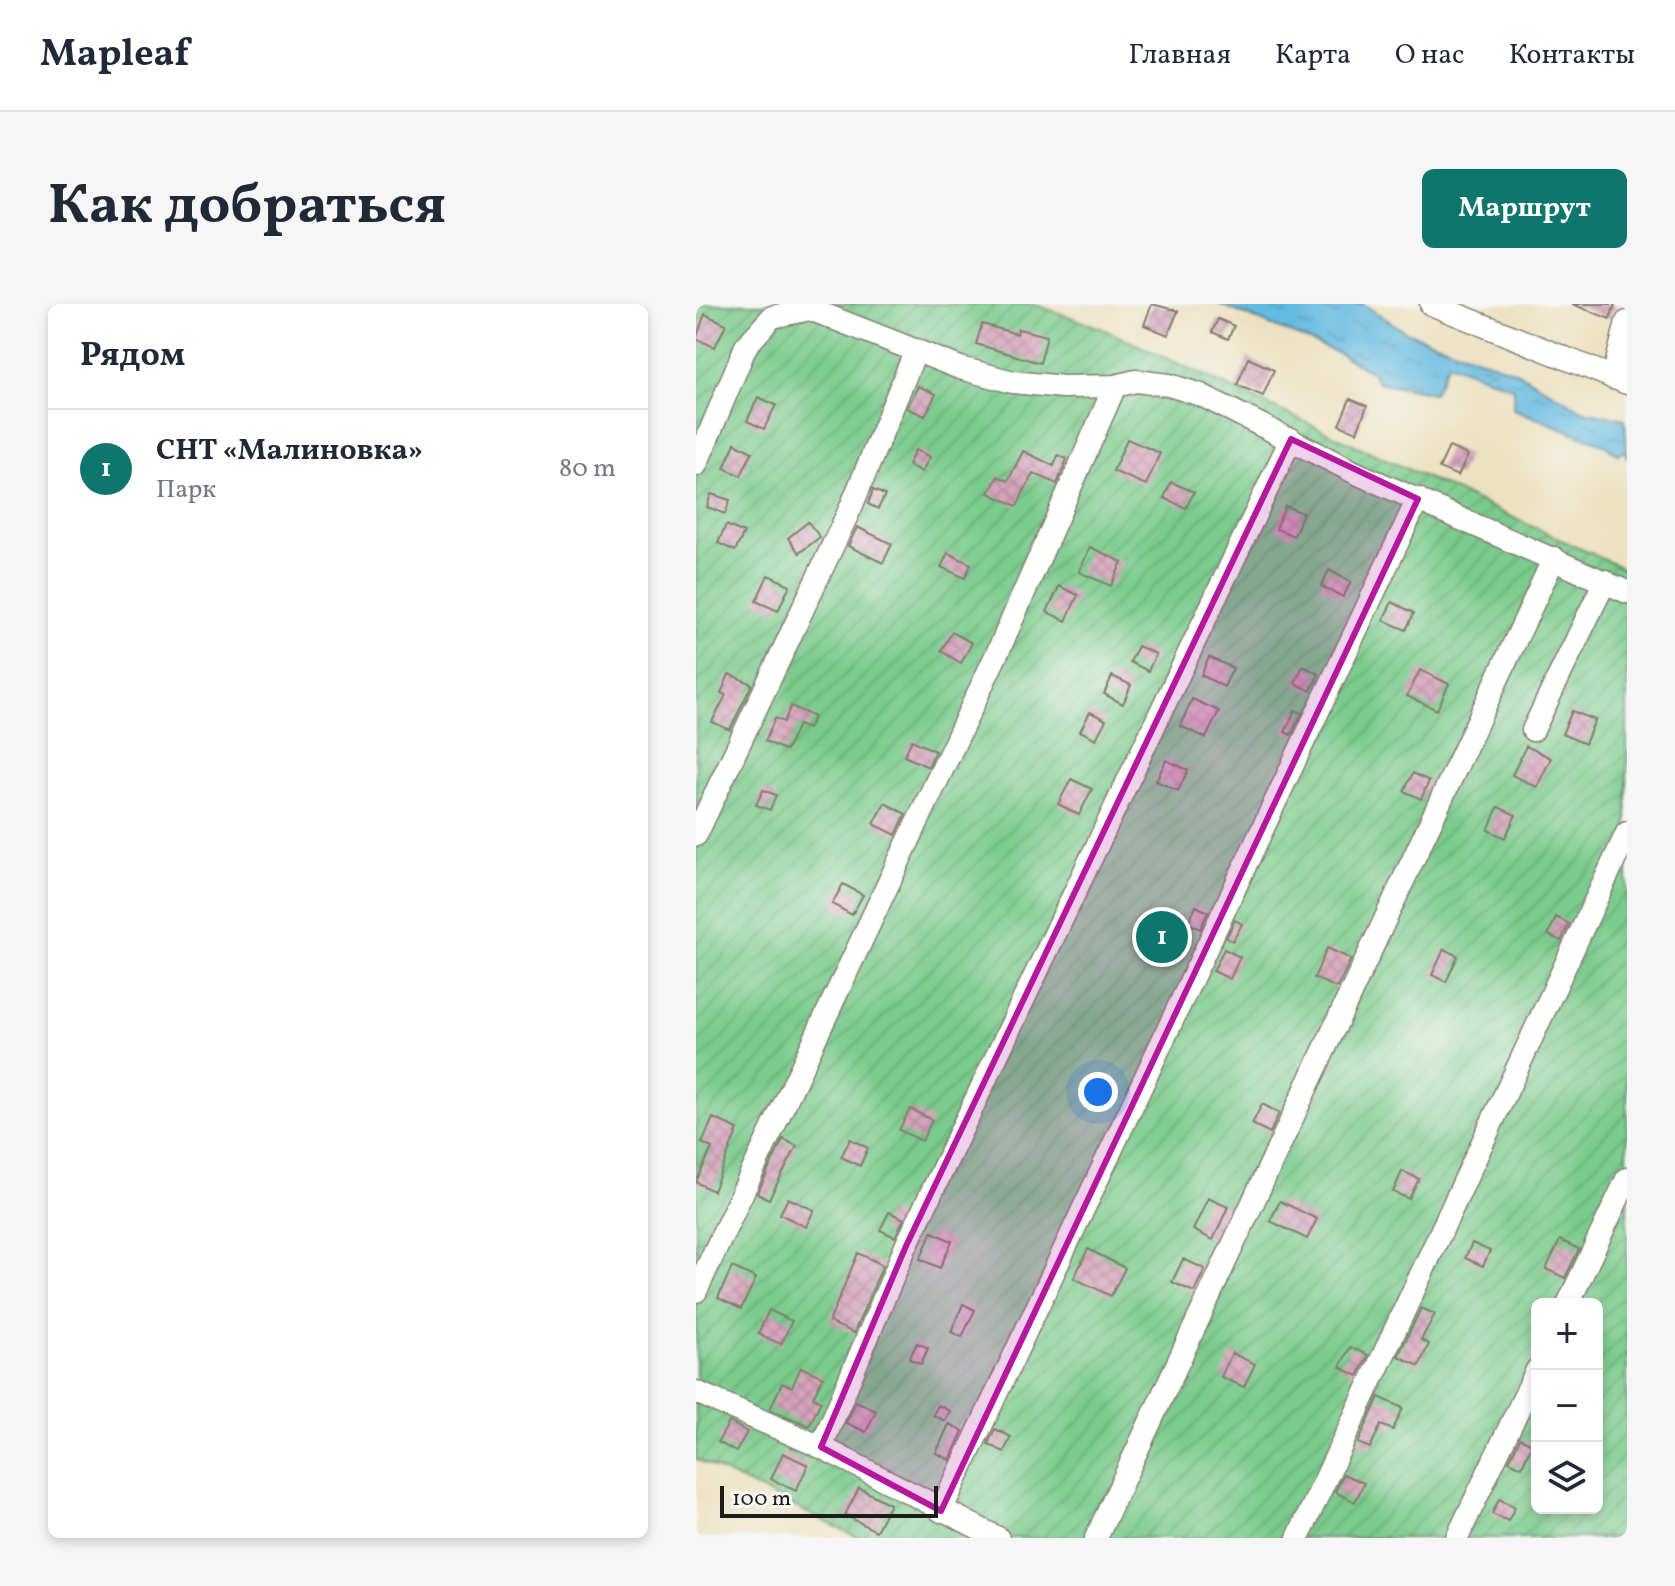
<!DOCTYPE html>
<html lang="ru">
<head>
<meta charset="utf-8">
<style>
  :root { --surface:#fff; --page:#f6f6f7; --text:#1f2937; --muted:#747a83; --line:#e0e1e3; --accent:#0f766e }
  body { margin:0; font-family:Vollkorn,serif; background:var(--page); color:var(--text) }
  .controls { position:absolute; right:24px; bottom:24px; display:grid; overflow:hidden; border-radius:12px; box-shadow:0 4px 12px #0003 }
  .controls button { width:72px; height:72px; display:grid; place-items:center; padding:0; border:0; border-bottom:2px solid var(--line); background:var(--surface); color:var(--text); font:40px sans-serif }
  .scale { position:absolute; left:24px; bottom:20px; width:218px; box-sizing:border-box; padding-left:8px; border:4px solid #1c1c1c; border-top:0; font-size:22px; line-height:28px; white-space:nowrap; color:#1c1c1c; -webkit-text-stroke:6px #f6f6f2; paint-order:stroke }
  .you { position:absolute; left:402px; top:788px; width:28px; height:28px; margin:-20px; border:6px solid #fff; border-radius:50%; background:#1a73e8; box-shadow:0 0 0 12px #1a73e833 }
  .badge { display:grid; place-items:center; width:52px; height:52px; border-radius:50%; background:var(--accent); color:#fff; font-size:26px; font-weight:700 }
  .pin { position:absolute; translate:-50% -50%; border:4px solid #fff; box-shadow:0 2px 8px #0006 }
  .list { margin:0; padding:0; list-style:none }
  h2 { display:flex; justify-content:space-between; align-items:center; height:104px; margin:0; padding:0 32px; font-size:34px }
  h2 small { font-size:26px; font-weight:400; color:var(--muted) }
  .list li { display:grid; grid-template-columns:52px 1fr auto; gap:24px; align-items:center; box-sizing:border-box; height:120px; padding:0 32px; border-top:2px solid var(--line) }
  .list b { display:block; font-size:30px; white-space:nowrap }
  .list p { margin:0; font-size:26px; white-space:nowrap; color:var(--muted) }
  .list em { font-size:26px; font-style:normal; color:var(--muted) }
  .icon { flex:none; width:44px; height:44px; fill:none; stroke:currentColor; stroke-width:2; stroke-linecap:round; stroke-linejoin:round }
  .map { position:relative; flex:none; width:931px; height:1234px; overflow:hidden; border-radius:12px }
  header { display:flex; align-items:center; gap:48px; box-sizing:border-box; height:112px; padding:0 40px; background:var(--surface); border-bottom:2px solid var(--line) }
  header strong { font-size:38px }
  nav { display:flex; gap:44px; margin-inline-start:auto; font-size:28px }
  .intro { display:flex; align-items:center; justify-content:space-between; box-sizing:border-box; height:192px; padding:0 48px }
  h1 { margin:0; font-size:56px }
  .button { padding:20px 36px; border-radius:12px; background:var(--accent); color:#fff; font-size:28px; font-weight:700 }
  main { display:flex; gap:48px; padding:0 48px }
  aside { flex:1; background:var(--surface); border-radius:12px; box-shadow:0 4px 12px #0003 }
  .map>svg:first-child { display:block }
</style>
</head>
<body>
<header>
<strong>Mapleaf</strong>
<nav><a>Главная</a><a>Карта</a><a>О нас</a><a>Контакты</a></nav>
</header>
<div class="intro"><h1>Как добраться</h1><a class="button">Маршрут</a></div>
<main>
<aside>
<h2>Рядом<small></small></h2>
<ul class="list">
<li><span class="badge">1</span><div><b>СНТ «Малиновка»</b><p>Парк</p></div><em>80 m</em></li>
</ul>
</aside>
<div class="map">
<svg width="931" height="1234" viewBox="0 0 931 1234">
  <defs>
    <pattern id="garden-furrows" width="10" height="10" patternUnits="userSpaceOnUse" patternTransform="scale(2)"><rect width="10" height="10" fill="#7acb8d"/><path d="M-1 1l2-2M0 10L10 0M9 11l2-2" fill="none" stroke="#69ae79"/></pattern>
    <pattern id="water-ripples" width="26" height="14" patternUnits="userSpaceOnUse" patternTransform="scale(2)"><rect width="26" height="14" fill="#64bae0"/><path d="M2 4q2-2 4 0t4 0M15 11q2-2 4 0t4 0" fill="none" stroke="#569fc0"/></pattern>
    <pattern id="building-cross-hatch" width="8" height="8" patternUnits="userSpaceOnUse" patternTransform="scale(2)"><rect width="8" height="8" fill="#d5a3bb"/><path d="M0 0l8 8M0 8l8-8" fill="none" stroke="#b68ca0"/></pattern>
  </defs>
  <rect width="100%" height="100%" fill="#f6f6f2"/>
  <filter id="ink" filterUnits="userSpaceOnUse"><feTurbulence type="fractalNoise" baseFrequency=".0125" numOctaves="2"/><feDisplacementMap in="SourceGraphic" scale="16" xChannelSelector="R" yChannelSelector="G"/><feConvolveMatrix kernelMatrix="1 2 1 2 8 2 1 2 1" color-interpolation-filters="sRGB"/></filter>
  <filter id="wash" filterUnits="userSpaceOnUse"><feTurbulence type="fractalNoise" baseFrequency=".006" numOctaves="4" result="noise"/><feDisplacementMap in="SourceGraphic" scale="32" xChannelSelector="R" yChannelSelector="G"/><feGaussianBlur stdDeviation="1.8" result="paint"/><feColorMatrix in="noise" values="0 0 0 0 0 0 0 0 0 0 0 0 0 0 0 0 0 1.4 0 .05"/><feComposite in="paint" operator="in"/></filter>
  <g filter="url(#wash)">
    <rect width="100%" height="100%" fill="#ece1c0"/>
    <!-- garden -->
    <path fill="url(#garden-furrows)" stroke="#4b7454" stroke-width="2" fill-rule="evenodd" d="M0,0H338L407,25L931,266V1234H163L0,1155ZM841,1000H901V1204H841Z"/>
    <!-- water -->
    <path fill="url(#water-ripples)" stroke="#406b7e" stroke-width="2" d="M523,0H667L710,28L821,68L888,107L929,115L931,154L929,147L921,150L909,141L817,105L818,84L752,59L738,89L682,78L675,67L642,49Z"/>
    <g id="blocks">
      <!-- building -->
      <g fill="url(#building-cross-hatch)">
        <path d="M456,0L482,7L472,31L448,21Z"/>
        <path d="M876,0H919L914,15Z"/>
        <path d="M9,10L30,20L19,43L0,35Z"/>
        <path d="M522,15L538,22L532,35L516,28Z"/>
        <path d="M286,20L321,30L322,25L351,32L344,59L280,40Z"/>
        <path d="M552,54L578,66L567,92L541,81Z"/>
        <path d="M222,82L240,90L229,112L211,104Z"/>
        <path d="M62,93L80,101L68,125L51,117Z"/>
        <path d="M654,95L671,102L661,128L643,121Z"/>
        <path d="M431,135L464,149L450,181L417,167Z"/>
        <path d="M39,139L56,148L45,172L28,164Z"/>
        <path d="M753,143L772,151L762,172L743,164Z"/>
        <path d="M219,146L234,153L226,168L212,161Z"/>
        <path d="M327,147L358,162L362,151L371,155L361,180L337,169L321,202L293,189L302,172L312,177Z"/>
        <path d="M475,178L498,188L490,204L468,194Z"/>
        <path d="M177,186L189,191L182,205L172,200Z"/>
        <path d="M15,190L34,196L29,210L11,203Z"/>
        <path d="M589,202L607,209L598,232L580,225Z"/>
        <path d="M112,218L124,233L103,249L92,234Z"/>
        <path d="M30,221L48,229L39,247L22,239Z"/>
        <path d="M161,223L196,240L187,259L152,242Z"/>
        <path d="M394,243L426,258L415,282L383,268Z"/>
        <path d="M252,249L275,260L269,274L245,263Z"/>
        <path d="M633,266L655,278L647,293L625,282Z"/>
        <path d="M72,271L94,281L82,307L60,297Z"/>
        <path d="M363,282L382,291L370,317L351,308Z"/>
        <path d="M696,298L718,309L710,326L687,316Z"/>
        <path d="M256,328L276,339L265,359L245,347Z"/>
        <path d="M442,342L460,350L452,367L434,358Z"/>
        <path d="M513,353L537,364L528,383L505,371Z"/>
        <path d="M607,362L623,370L615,387L599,379Z"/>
        <path d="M724,366L753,380L741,406L711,392Z"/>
        <path d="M33,370L56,380L34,426L16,418L30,391L25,389Z"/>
        <path d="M416,372L435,381L427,400L408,390Z"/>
        <path d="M496,395L523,407L510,434L484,422Z"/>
        <path d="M95,402L118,413L112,425L102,421L90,447L69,437L79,414L88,418Z"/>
        <path d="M599,406L606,409L595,431L589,428Z"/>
        <path d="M876,407L899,416L889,440L866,430Z"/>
        <path d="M394,408L410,416L400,435L384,427Z"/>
        <path d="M216,436L239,447L232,463L208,452Z"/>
        <path d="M830,442L855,454L841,483L816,471Z"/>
        <path d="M470,456L492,466L482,487L460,477Z"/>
        <path d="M717,469L733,477L725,495L708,487Z"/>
        <path d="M375,475L396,485L383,511L362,500Z"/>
        <path d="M67,486L80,491L74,506L60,501Z"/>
        <path d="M189,499L210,510L200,531L178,520Z"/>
        <path d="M802,503L820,511L809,534L792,526Z"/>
        <path d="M147,580L167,591L156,611L136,600Z"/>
        <path d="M500,602L512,608L504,625L492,619Z"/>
        <path d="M860,613L873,620L865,637L852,631Z"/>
        <path d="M539,616L546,620L537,637L530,634Z"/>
        <path d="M631,644L655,655L641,684L618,674Z"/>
        <path d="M528,645L544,653L534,675L517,667Z"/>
        <path d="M748,645L762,652L750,678L736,671Z"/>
        <path d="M566,800L583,809L574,829L556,820Z"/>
        <path d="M214,805L236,816L226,837L203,826Z"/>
        <path d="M17,814L42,825L17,887L0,878L16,844L6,839Z"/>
        <path d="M87,835L101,842L73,895L61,890Z"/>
        <path d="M154,835L172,844L164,862L145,853Z"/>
        <path d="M706,867L723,875L713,895L697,888Z"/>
        <path d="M92,894L118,906L110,923L84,910Z"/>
        <path d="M512,894L532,903L517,936L497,926Z"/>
        <path d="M584,897L621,915L611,935L574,917Z"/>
        <path d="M193,908L208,915L199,933L184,926Z"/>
        <path d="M236,928L256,937L244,964L224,955Z"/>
        <path d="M864,936L883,945L869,974L850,965Z"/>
        <path d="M776,939L794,947L787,962L769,954Z"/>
        <path d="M392,945L429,964L415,992L378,974Z"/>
        <path d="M162,949L187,961L158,1029L133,1018Z"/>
        <path d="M487,955L509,965L498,988L476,978Z"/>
        <path d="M36,963L60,974L45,1005L22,994Z"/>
        <path d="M267,1000L279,1006L266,1033L255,1028Z"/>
        <path d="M725,1004L739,1010L725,1036L733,1040L723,1062L702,1052Z"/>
        <path d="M73,1006L96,1017L85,1040L62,1030Z"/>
        <path d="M221,1039L232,1044L225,1060L213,1055Z"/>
        <path d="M654,1043L672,1051L662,1072L644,1063Z"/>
        <path d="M536,1049L559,1060L548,1083L525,1073Z"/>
        <path d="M105,1063L127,1073L117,1093L125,1097L113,1122L74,1105L86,1079L96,1083Z"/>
        <path d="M683,1093L707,1104L697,1126L685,1121L674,1144L662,1139Z"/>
        <path d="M160,1097L180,1107L170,1128L150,1119Z"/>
        <path d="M242,1101L254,1107L249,1117L237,1111Z"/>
        <path d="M33,1118L51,1128L40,1148L22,1138Z"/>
        <path d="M253,1120L267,1127L254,1156L240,1149Z"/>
        <path d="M299,1125L315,1133L308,1148L292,1140Z"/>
        <path d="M824,1134L836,1140L826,1163L813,1157Z"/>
        <path d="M87,1149L112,1161L100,1187L75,1175Z"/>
        <path d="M647,1170L668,1179L659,1198L639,1188Z"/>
        <path d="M163,1184L194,1200L180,1227L149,1211Z"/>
        <path d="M803,1195L819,1203L812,1217L796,1210Z"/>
      </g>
    </g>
  </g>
  <g filter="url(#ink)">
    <use href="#blocks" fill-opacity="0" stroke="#847e6e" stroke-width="2"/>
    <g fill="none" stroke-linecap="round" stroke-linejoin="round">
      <defs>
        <g id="minor">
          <path d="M735,0L931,79"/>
          <path d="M917,74L931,18"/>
          <path d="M0,161L50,42L76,13L114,5L264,64L317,78L367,83L419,82L440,77L473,81L505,91L658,168L931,288"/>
          <path d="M837,426L909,277"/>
          <path d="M0,531L155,203L220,46"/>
          <path d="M0,987L304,343L419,82"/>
          <path d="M872,1000L931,875"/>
          <path d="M0,1088L125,1143L302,1234"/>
          <path d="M125,1143L210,942L595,135"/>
          <path d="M245,1207L722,195"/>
          <path d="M400,1234L858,254"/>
          <path d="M602,1234L931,529"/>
          <path d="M761,1234L841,1066"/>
        </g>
      </defs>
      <!-- minor casing -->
      <use href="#minor" stroke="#847e6e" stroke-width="25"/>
      <!-- minor -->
      <use href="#minor" stroke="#fff" stroke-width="22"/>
    </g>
  </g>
  <!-- marked area -->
  <path fill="#b5179e" fill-opacity="0.2" stroke="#b5179e" stroke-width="6" stroke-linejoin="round" d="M595,135L722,195L245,1207L125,1143L210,942Z"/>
</svg>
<div class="controls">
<button>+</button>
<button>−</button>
<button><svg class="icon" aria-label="layers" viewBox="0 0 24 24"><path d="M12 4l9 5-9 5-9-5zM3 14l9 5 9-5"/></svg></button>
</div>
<div class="scale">100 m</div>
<div class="you"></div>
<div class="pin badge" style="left:466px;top:633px">1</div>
</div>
</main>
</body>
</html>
